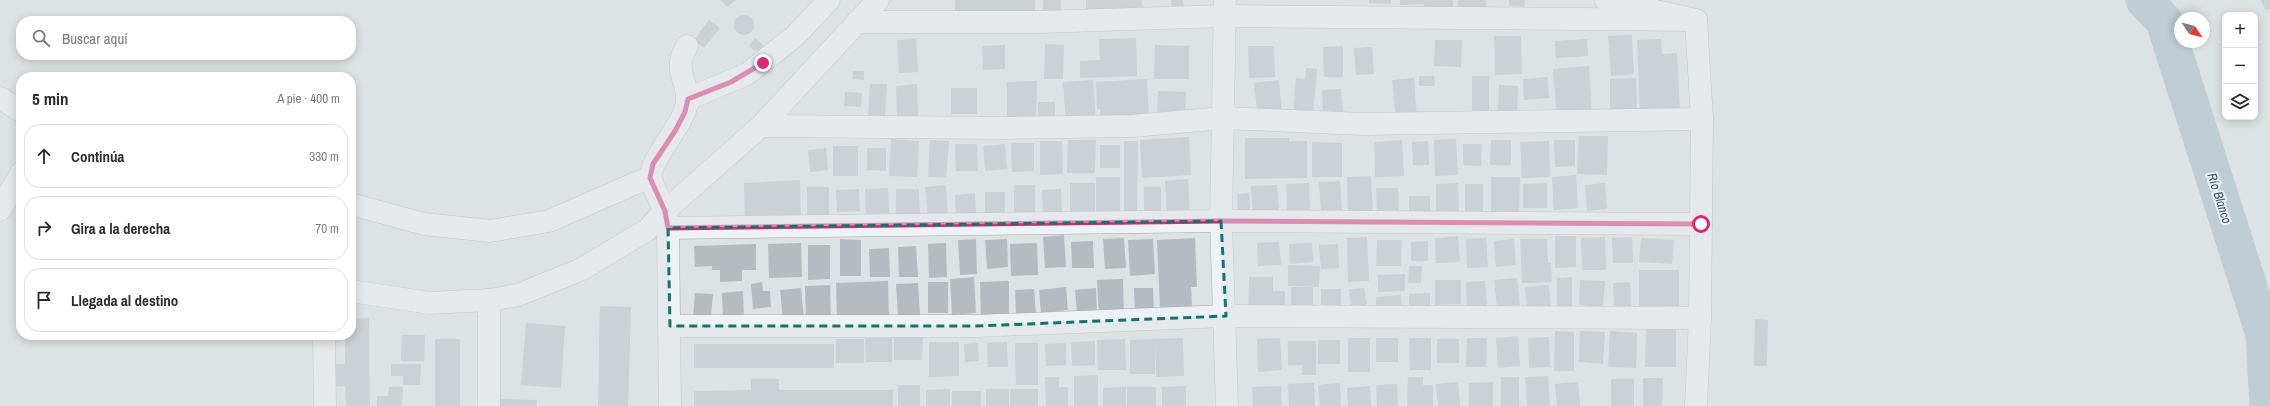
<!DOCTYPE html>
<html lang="es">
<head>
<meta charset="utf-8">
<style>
  :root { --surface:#fff; --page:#f2f2f3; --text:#2b2b33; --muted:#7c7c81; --line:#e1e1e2 }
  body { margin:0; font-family:"Archivo Narrow",sans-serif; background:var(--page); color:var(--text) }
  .controls { position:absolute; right:12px; top:12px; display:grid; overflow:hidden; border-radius:8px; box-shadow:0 2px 10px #0003 }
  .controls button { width:36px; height:36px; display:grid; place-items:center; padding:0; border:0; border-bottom:1px solid var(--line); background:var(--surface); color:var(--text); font:20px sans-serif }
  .compass { position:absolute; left:2174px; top:12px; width:36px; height:36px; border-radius:50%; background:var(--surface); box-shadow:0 2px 10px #0003; rotate:125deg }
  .stop { position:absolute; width:12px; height:12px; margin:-9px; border:3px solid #db2777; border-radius:50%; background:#fff }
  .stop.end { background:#db2777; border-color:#fff; box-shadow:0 1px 4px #0008 }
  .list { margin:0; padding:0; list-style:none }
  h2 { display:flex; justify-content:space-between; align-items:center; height:52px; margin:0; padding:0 16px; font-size:17px }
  h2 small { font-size:13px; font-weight:400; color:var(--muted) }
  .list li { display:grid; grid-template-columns:26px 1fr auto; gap:12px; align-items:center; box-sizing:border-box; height:64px; margin:0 8px 8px; padding:0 8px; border:1px solid var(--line); border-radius:16px }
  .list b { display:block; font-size:15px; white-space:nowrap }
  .list em { font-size:13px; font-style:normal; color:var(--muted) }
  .icon { flex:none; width:22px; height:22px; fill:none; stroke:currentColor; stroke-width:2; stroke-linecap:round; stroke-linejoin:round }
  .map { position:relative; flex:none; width:2270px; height:406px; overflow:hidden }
  .search { position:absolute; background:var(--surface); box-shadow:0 2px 10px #0003; left:16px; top:16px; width:340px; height:44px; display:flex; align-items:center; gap:10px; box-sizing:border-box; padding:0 14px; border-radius:16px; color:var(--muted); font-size:15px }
  .panel { position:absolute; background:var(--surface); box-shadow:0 2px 10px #0003; left:16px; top:72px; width:340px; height:268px; border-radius:16px }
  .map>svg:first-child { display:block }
</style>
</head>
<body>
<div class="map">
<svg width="2270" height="406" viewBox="0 0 2270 406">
  <rect width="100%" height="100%" fill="#dde2e5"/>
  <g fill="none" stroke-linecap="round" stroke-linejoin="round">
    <!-- river -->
    <path stroke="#9cb5c1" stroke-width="37" d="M2144,0L2164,21L2264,334L2268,406"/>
  </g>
  <!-- building -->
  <g fill="#b5bcc1">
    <path d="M721,0H736L727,7Z"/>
    <path d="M955,0H1035V17L955,19Z"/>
    <path d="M1043,0H1061L1060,21L1043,20Z"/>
    <path d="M1086,0H1142V18L1086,19Z"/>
    <path d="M1171,0H1183L1184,14L1173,15Z"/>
    <path d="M1369,0H1391V4L1369,3Z"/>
    <path d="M1400,0H1453V14H1424V4L1400,5Z"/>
    <path d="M1458,0H1486V10L1458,11Z"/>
    <path d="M1509,0H1525L1524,7L1509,6Z"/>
    <path d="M2261,0H2270V8L2266,10Z"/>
    <circle cx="744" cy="25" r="10"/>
    <path d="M709,20L720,28L704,48L694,40Z"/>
    <path d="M1632,35L1634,74L1611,76L1608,36Z"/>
    <path d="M1494,36H1521L1522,74L1495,75Z"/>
    <path d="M755,38L763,45L757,52L749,46Z"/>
    <path d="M1136,38L1137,76L1080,78V61L1100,60L1099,39Z"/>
    <path d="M916,39L918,72L899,73L897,40Z"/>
    <path d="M1587,39L1588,56L1556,58L1555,41Z"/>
    <path d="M1661,39L1662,54L1677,53L1680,111L1640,113L1637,40Z"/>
    <path d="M1435,40H1462L1461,67L1434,66Z"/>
    <path d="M1045,44L1064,45L1063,79H1044Z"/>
    <path d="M1005,45V69L983,70L982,46Z"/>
    <path d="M1155,45L1189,46V79H1154Z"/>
    <path d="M1248,46H1274L1275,77L1249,78Z"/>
    <path d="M1343,46V77H1324L1323,47Z"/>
    <path d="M1372,47L1374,74L1356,75L1354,48Z"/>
    <path d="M1589,66L1592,116L1557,119L1553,69Z"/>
    <path d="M1306,68L1317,69L1313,115L1293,114L1296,78L1305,79Z"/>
    <path d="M853,71H864V80L852,79Z"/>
    <path d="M1419,76H1434L1435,86H1419Z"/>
    <rect x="1472" y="76" width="17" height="40"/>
    <path d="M1547,77L1549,98L1524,100L1523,79Z"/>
    <path d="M1414,78L1417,120L1396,122L1392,80Z"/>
    <path d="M1636,78L1637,113L1610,114V79Z"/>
    <path d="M1147,79L1149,117L1101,120L1100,109H1097L1096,82Z"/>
    <path d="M1093,80L1096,122L1066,124L1063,82Z"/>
    <path d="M1279,80L1282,116L1258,119L1254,83Z"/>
    <path d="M1037,81L1036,121H1007V82Z"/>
    <path d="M870,84H887L885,116L868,115Z"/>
    <path d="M917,84L918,117L897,118L896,86Z"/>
    <path d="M1499,85L1518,86L1517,114L1498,113Z"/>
    <rect x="951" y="88" width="26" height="26"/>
    <path d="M1341,89L1343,112L1323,113L1322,90Z"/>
    <path d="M1158,91L1186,92L1185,114H1157Z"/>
    <path d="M845,92L862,93L861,107L844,106Z"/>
    <rect x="1038" y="102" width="17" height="18"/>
    <path d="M1579,136H1608L1607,175L1577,174Z"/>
    <path d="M1189,137L1191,175L1142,178L1140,140Z"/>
    <path d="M1245,138H1289V141H1307V178L1245,179Z"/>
    <path d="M891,139L919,141L917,177L889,176Z"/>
    <path d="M1456,139L1458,175L1435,176L1434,140Z"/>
    <path d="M930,140L949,141L946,178L928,177Z"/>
    <path d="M1068,140H1096L1095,173H1067Z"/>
    <path d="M1402,140L1404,176L1375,177L1374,142Z"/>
    <path d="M1491,140H1511V165H1490Z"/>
    <path d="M1554,140H1575V166L1555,167Z"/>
    <path d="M1040,141H1062L1063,174L1040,175Z"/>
    <path d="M1124,141H1138L1137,214H1124Z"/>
    <path d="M1428,141L1429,165H1413L1412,142Z"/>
    <path d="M1549,141L1550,177L1522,178L1520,142Z"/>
    <path d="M1312,142L1342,143V177H1312Z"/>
    <path d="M1011,143H1034V171L1012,172Z"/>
    <path d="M955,144H977L978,171H956Z"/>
    <path d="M1005,144L1007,169L985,171L983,146Z"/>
    <path d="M1463,144H1482L1481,166L1463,165Z"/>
    <rect x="1100" y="145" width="20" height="23"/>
    <rect x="833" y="146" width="25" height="30"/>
    <path d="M826,148L828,170L810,172L808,150Z"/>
    <path d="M867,148H886V171L867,170Z"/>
    <path d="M1576,175L1578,208L1554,210L1552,177Z"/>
    <path d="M1371,176L1373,216L1348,217L1347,177Z"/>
    <rect x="1096" y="177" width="24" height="38"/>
    <path d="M1491,177H1520L1519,217H1491Z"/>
    <path d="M1188,179L1190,216L1167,218L1165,181Z"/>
    <path d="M800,180L801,221L745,223L744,183Z"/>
    <path d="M1340,181L1342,210L1321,211L1319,182Z"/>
    <rect x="1070" y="183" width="25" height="31"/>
    <path d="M1309,183L1310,212H1287L1286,184Z"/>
    <path d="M1458,183L1459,211L1436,212V184Z"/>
    <path d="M1547,183V208H1523V184Z"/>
    <path d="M1605,183L1607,209L1587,211L1585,185Z"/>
    <rect x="1465" y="184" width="18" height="29"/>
    <path d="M946,185L948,216L928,217L925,187Z"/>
    <rect x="1014" y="185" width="21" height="33"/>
    <path d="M1277,185L1279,212L1253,214L1251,186Z"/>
    <rect x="807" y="187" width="22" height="28"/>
    <rect x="1144" y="187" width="17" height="24"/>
    <path d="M888,188L889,213L866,214L865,189Z"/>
    <path d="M1376,188H1398L1399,210L1377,211Z"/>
    <path d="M859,189L860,211L837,212L836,190Z"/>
    <path d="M896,189H919L920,214H896Z"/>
    <path d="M1061,189L1062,215L1043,216L1042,190Z"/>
    <rect x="985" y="192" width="20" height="29"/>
    <path d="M975,193L976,215L956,217L955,195Z"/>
    <path d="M1249,193L1250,210L1238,211L1237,194Z"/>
    <rect x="1409" y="196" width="21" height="16"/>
    <path d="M1064,235L1066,267L1045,268L1043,237Z"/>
    <path d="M1458,236L1460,262L1436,263L1435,238Z"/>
    <path d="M1555,236H1576V267L1555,268Z"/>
    <path d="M1367,237L1369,281L1348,282L1347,238Z"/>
    <path d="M1605,237L1606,270H1582L1581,238Z"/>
    <path d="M1632,237L1633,263H1613L1612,238Z"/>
    <path d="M1124,238L1126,268L1105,269L1103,239Z"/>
    <path d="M1195,238L1197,287H1191L1192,308L1160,309L1157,240Z"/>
    <path d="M1486,238L1488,267L1467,268L1466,239Z"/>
    <path d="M1641,238L1674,240L1672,264L1639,262Z"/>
    <path d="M840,239L861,240V276H840Z"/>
    <path d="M976,239L977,274L960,275L958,240Z"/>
    <path d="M1007,239L1008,267L987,269L985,240Z"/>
    <path d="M1153,239L1155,274L1130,276L1128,240Z"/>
    <path d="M1514,239L1516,265L1496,267L1494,241Z"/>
    <path d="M1520,239H1547L1548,263H1551L1552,282L1522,283Z"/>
    <path d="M1377,240H1402L1401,266H1376Z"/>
    <path d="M1093,241L1094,268H1072L1071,242Z"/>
    <path d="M1428,241V261H1411V242Z"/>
    <path d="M1279,242L1281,265L1258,266L1257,243Z"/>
    <path d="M801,243L802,277L769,278L768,244Z"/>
    <path d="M946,243L947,277L929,278L928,244Z"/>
    <path d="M1037,243L1038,275L1011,276L1010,244Z"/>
    <path d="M1312,243L1313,262L1290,264L1289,244Z"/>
    <path d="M756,244V270H742V281L720,282V270H712V266L695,267L694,246Z"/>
    <path d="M1338,244L1339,268L1321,269L1319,245Z"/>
    <path d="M808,245H830V279L808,280Z"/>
    <path d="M916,246L918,277H899L898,247Z"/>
    <path d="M889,248L890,277H870L869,249Z"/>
    <path d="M1288,265L1320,266L1319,287L1288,286Z"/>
    <path d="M1409,266H1422L1421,283H1408Z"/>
    <rect x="1639" y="270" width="40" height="36"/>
    <path d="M1405,274V291L1378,292V275Z"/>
    <path d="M974,277L976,313L952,315L950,279Z"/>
    <path d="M1249,277H1273V291H1285V307L1248,314Z"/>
    <path d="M1572,277V309H1557V278Z"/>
    <path d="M1517,278L1520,305L1497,307L1494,280Z"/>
    <path d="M1123,279L1124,317L1099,318L1097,280Z"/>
    <path d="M1435,280H1461V304L1435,305Z"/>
    <path d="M1580,280L1605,281L1603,307L1579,305Z"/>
    <path d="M888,281L889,317L837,318L836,283Z"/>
    <path d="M1009,281V318L981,319L980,282Z"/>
    <path d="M1485,281L1487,308L1467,309L1466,282Z"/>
    <path d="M762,282L763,291H770L771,307L753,309L751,284Z"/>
    <rect x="928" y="282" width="20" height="31"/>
    <path d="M1630,282L1631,306L1614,307L1613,283Z"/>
    <path d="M918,283L920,315L898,316L896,284Z"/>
    <path d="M830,285L831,321L806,322L805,286Z"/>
    <path d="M1549,285L1551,308L1527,310L1525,287Z"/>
    <path d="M1066,287L1068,310L1041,313L1039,290Z"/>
    <rect x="1291" y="287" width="22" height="24"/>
    <path d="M801,288L804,318L783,320L780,290Z"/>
    <path d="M1096,288L1097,313L1077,315L1075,290Z"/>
    <path d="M1134,288H1153L1154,312L1135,313Z"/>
    <path d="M1364,288L1367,307L1351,309L1349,289Z"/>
    <path d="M1034,289L1036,314L1016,316L1015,290Z"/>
    <rect x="1321" y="289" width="20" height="19"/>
    <path d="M743,291L744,318L723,319L722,293Z"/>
    <path d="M695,293L713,294L711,317H693Z"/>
    <path d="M1430,293V308L1409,309V294Z"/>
    <path d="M1401,295L1402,309L1376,310V297Z"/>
    <path d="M600,306L631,307L628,406H598Z"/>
    <path d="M369,318L370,406H346L345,386L330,387L329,364H345V335H351V319Z"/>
    <path d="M1755,319L1768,320L1767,366H1754Z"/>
    <path d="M526,323L565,326L561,388L521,385Z"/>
    <path d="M1646,328H1676V367H1645Z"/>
    <path d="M1555,331L1574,332V371H1554Z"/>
    <path d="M1580,331L1605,332L1603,364L1579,362Z"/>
    <path d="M1610,331L1637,333L1636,368L1608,367Z"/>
    <path d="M402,335H425L424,361H401Z"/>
    <path d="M894,335H923L922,360H894Z"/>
    <path d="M1518,336L1520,366L1498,368L1496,338Z"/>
    <path d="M1549,337L1550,367L1529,368L1528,338Z"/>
    <path d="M865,338H892V362H866Z"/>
    <path d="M1183,338L1184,376L1156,377L1155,339Z"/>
    <path d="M1280,338L1282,370L1258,372L1257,339Z"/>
    <rect x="1348" y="338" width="22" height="34"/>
    <rect x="1376" y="338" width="22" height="24"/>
    <path d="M1409,338H1431V370H1410Z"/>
    <path d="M1467,338H1487L1486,367H1466Z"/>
    <rect x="435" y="339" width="25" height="67"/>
    <rect x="836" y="339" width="28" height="24"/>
    <path d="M1125,339L1126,370H1098L1097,340Z"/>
    <path d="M1155,339V374H1130V340Z"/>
    <rect x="1437" y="339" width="22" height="24"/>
    <rect x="1318" y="340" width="22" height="24"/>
    <path d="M1095,341V365L1072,366L1071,342Z"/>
    <path d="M1288,341H1316V375H1302L1303,365H1288Z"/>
    <path d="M929,342H959V376L929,377Z"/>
    <path d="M1007,342L1008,367H988L987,343Z"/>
    <path d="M978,343L979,361L965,362L964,344Z"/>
    <path d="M1015,343H1038V385H1016Z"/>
    <path d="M1066,343V365L1046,366L1045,344Z"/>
    <rect x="694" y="344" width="140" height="24"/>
    <path d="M391,364H421L420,385H403V376H391Z"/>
    <path d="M1098,375V406H1074V376Z"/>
    <path d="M1548,376L1550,406H1527L1525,377Z"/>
    <path d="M1045,377H1059V387H1068V406H1046Z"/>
    <path d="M1408,377H1423V385H1433V406H1407Z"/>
    <rect x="1501" y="377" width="18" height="29"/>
    <path d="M1643,378H1663L1662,406H1643Z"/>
    <path d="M751,379H779V390H893V406H694V391L751,390Z"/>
    <rect x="1611" y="379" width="23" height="27"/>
    <path d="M1458,382L1460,406H1438L1436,384Z"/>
    <path d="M1493,382V406H1469V383Z"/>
    <path d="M1578,382L1580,406H1557L1555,384Z"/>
    <path d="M1314,383L1315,406H1289L1288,384Z"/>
    <path d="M1340,383L1341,406H1320L1318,385Z"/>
    <path d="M1397,384L1398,406H1377L1376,385Z"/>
    <rect x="898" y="385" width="22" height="21"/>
    <path d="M1186,386V406H1162V387Z"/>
    <path d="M1281,386L1282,406H1253L1252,387Z"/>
    <path d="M1370,386L1371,406H1348L1347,388Z"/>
    <path d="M389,387H403L402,406H377V396H388Z"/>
    <path d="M1126,387V406H1103V388Z"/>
    <rect x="1127" y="387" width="29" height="19"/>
    <path d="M950,389V406H926V390Z"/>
    <rect x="986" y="389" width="23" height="17"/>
    <rect x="1010" y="389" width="28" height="17"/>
    <rect x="952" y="391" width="29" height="15"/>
    <path d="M495,399L537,400V406H495Z"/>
  </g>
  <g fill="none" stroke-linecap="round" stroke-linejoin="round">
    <defs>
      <g id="minor">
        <path d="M1225,0L1221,221L1227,406"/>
        <path d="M1606,0L1696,20L1702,119L1700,318L1696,406"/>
        <path d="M857,22H1041L1224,16L1696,20"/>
        <path d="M0,98L21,111"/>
        <path d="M688,99L747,74L795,36L829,0"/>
        <path d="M761,126L1006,128L1132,126L1223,118L1363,124L1702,119"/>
        <path d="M351,204L424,224L490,231L549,221L650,177"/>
        <path d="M0,210L21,173"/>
        <path d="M668,228L1221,221L1701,224"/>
        <path d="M351,291L430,303L489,300L518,295L582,269L647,230L665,211L761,126L878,0"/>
        <path d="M670,326H976L1226,316L1700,318"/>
        <path d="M324,335L325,406"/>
        <path d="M489,406V300"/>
        <path d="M670,406L668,228C667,222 666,215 664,210C660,199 653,189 651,178C648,165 678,129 684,113C696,86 669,74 687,46"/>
      </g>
    </defs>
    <!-- minor casing -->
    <use href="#minor" stroke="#a3aaae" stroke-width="23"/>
    <!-- minor -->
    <use href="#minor" stroke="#eff2f4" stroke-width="22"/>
  </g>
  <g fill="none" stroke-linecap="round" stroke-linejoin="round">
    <!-- route -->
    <path stroke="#db2777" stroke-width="5" d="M763,63L731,82L688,99L685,112L675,131L653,164L650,178L665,211L668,228L1221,221L1701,224"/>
  </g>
  <!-- marked area -->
  <path d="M0 0H2270V406H0ZM1221,221L1226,316L976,326H670L668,228Z" fill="#dde2e5" fill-opacity=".55" fill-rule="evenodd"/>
  <path fill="none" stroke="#0f766e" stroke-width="3" stroke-dasharray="8 5" stroke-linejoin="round" d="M1221,221L1226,316L976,326H670L668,228Z"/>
  <g text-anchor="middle" stroke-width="4" stroke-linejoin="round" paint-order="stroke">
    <!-- water labels -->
    <g font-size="13" font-style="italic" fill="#385768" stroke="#ecf0f3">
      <text transform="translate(2220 198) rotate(72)" y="5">Río Blanco</text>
    </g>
  </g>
</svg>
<div class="controls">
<button>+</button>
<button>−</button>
<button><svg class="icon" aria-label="layers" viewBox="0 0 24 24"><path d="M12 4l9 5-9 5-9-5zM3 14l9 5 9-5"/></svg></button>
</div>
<svg class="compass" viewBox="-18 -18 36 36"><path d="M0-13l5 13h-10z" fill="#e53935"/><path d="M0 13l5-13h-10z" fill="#7c7c81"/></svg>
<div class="stop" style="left:1701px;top:224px"></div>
<div class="stop end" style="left:763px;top:63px"></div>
<div class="search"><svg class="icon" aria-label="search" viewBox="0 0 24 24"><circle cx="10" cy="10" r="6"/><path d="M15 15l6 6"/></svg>Buscar aquí</div>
<section class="panel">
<h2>5 min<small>A pie · 400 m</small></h2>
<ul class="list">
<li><svg class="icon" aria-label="ahead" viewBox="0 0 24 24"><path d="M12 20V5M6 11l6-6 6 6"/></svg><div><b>Continúa</b></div><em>330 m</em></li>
<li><svg class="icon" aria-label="right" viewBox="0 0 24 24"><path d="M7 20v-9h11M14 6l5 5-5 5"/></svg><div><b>Gira a la derecha</b></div><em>70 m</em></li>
<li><svg class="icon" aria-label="arrive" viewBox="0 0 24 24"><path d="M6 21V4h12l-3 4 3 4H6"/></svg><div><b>Llegada al destino</b></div></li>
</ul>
</section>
</div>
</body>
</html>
